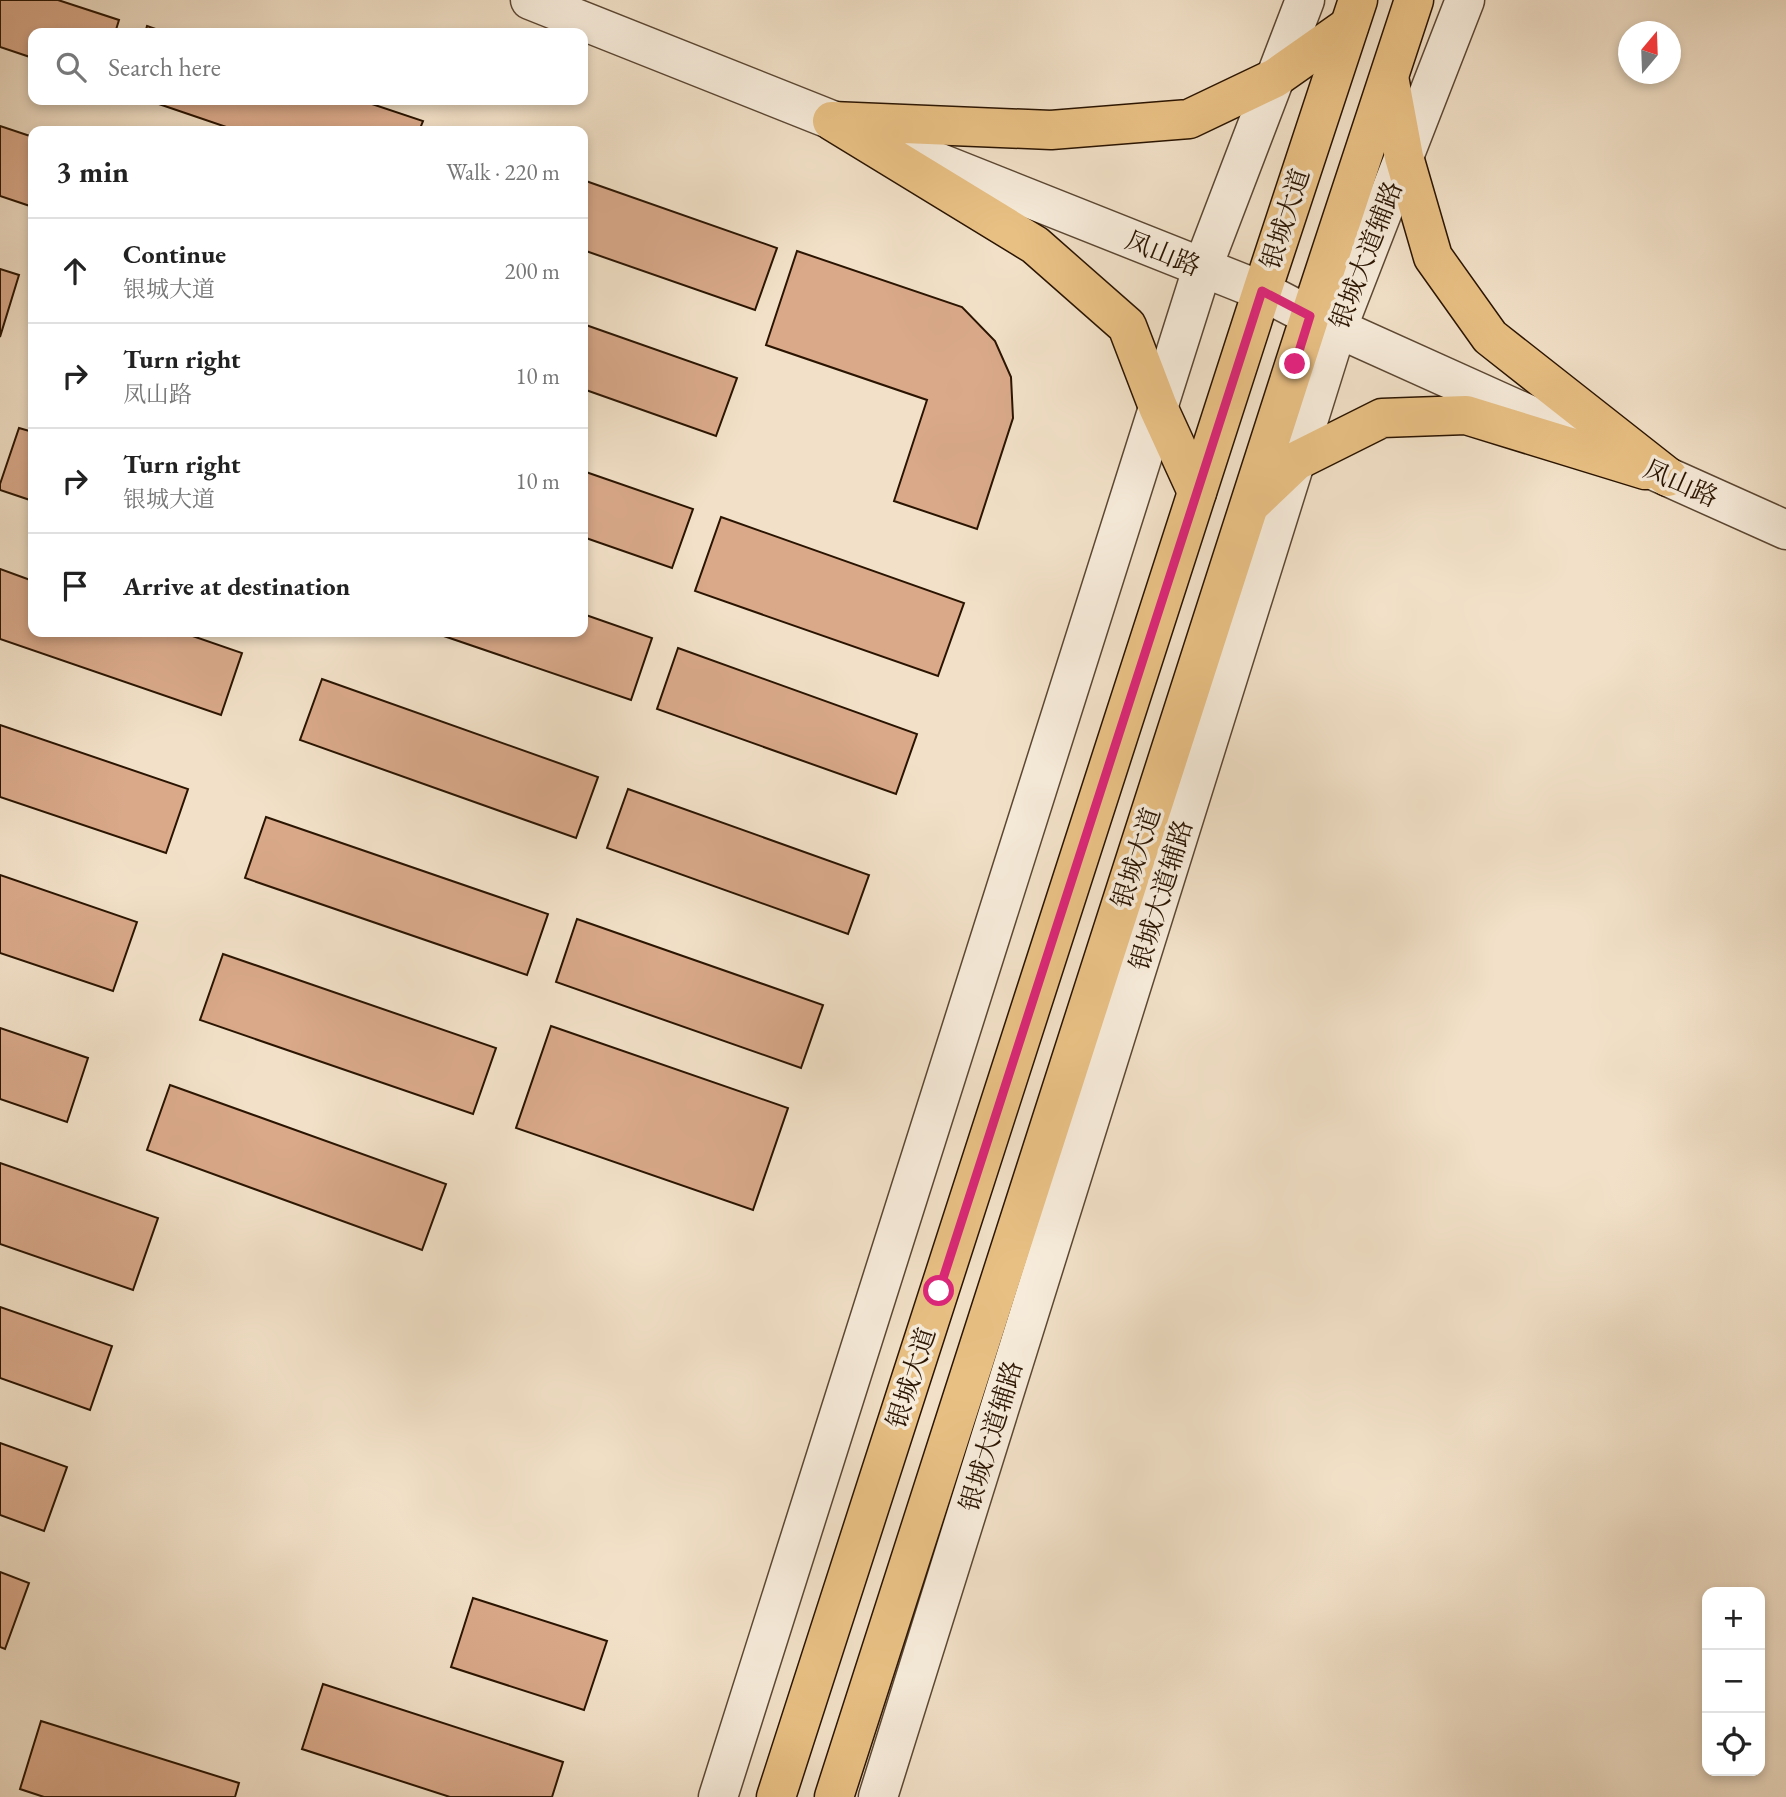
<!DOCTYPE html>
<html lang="en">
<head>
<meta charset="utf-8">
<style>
  :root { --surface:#fff; --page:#f6f6f6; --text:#222; --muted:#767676; --line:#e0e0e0 }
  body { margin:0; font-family:"EB Garamond","Noto Serif SC",serif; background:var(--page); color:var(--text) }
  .controls { position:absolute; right:21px; bottom:21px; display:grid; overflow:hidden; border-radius:14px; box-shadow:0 4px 10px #0003 }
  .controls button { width:63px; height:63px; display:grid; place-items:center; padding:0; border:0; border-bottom:2px solid var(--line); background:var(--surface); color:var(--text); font:35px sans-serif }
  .compass { position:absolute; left:1618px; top:21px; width:63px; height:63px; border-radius:50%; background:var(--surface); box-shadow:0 4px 10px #0003; rotate:19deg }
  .stop { position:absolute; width:21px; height:21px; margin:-16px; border:5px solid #db2777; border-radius:50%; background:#fff }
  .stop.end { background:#db2777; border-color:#fff; box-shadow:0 2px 7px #0008 }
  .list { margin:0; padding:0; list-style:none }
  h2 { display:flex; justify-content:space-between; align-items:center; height:91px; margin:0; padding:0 28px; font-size:30px }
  h2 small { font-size:23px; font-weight:400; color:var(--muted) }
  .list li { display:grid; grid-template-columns:46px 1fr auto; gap:21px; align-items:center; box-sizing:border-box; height:105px; padding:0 28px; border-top:2px solid var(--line) }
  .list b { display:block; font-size:26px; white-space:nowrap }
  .list p { margin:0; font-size:23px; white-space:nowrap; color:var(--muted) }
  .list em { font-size:23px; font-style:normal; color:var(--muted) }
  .icon { flex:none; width:38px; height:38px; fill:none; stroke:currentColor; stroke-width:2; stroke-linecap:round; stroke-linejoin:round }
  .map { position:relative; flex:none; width:1786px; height:1797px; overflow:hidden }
  .search { position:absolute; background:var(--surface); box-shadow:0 4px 10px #0003; left:28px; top:28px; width:560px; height:77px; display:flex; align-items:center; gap:18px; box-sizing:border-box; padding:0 24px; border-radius:14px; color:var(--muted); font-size:26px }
  .panel { position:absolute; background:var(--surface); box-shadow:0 4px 10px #0003; left:28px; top:126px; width:560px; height:511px; border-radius:14px }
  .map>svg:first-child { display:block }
</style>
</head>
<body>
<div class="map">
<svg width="1786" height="1797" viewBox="0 0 1786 1797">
  <rect width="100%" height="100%" fill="#f2e1c8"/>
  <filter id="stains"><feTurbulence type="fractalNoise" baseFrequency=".00286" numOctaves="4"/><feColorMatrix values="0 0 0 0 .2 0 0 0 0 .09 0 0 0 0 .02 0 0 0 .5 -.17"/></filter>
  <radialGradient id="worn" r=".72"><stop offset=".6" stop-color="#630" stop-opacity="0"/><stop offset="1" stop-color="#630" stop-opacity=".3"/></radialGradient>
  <!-- building -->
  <g fill="#d9a98a" stroke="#2a1401" stroke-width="2">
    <path d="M0,0H58L119,20L115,33H33V58L0,47Z"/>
    <path d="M147,26L167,33H145Z"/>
    <path d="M147,100H360L423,121L419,131H238Z"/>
    <path d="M0,126L33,137V207L0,196Z"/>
    <path d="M583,180L777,248L755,310L583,250Z"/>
    <path d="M797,251L962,307L995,341L1011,377L1013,418L977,529L894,501L927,400L766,345Z"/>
    <path d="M0,269L19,275L0,337Z"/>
    <path d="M583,324L737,378L716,436L583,389Z"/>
    <path d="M19,428L33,432V501L0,490V484Z"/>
    <path d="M583,471L693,509L672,568L583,537Z"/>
    <path d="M721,517L964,603L938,676L695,591Z"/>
    <path d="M0,569L33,581V632H181L242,653L221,715L0,639Z"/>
    <path d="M583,614L652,638L631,700L432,632H583Z"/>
    <path d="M678,648L917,734L896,794L657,709Z"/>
    <path d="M322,679L598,777L576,838L300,740Z"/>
    <path d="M0,725L188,789L166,853L0,797Z"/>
    <path d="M628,789L869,875L848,934L607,848Z"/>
    <path d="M266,817L548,914L527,975L245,878Z"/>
    <path d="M0,875L137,922L113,991L0,953Z"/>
    <path d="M577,919L823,1005L801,1068L556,982Z"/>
    <path d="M223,954L496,1048L473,1114L200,1020Z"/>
    <path d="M551,1026L788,1108L753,1210L516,1128Z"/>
    <path d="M0,1028L88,1058L67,1122L0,1099Z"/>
    <path d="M170,1085L446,1184L422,1250L147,1150Z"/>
    <path d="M0,1163L158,1218L133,1290L0,1244Z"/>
    <path d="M0,1307L112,1346L90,1410L0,1378Z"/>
    <path d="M0,1443L67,1467L44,1531L0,1515Z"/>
    <path d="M0,1572L29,1583L5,1649L0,1647Z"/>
    <path d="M473,1598L607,1641L584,1710L451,1667Z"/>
    <path d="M323,1684L563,1762L552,1797H450L302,1749Z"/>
    <path d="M41,1721L239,1783L235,1797H44L20,1789Z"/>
  </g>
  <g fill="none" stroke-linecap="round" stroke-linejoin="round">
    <defs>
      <g id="tertiary">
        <path d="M530,0L1262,291L1310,316L1574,435"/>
        <path d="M1639,464L1786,530"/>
        <path d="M718,1797L1202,269L1305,0"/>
        <path d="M878,1797L1337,329L1465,0"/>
      </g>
      <g id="primary">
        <path d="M1390,82L1404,157L1433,257L1490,337L1668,477"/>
        <path d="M1197,492L1158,407L1127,326L1035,245L832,121L1051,130L1189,119L1275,78L1349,26"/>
        <path d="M1253,502L1296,461L1382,418L1466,415L1645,470"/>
        <path d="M776,1797L1262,291L1358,0"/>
        <path d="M834,1797L1310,316L1414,0"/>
      </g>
    </defs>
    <!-- tertiary casing -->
    <use href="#tertiary" stroke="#5c4733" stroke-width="41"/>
    <!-- primary casing -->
    <use href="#primary" stroke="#2a1401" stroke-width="41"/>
    <!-- tertiary -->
    <use href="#tertiary" stroke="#f7ecdb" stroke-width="38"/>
    <!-- primary -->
    <use href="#primary" stroke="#e9c084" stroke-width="38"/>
  </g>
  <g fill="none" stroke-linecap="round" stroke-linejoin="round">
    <!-- route -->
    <path stroke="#db2777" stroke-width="9" d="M939,1291L1262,291L1310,316L1295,364"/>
  </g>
  <g text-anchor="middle" stroke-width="7" stroke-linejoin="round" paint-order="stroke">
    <!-- street labels -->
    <g font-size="26" fill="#2a1401" stroke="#f7ecdb">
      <text transform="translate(1285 219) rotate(-72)" y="9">银城大道</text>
      <text transform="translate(1163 253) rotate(22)" y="9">凤山路</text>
      <text transform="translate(1366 255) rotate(-69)" y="9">银城大道辅路</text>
      <text transform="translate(1681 483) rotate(24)" y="9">凤山路</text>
      <text transform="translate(1136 858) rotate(-72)" y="9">银城大道</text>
      <text transform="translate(1161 895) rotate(-73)" y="9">银城大道辅路</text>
      <text transform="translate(911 1378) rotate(-72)" y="9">银城大道</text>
      <text transform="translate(991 1436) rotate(-73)" y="9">银城大道辅路</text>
    </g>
  </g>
  <rect width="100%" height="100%" filter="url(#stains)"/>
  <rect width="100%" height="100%" fill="url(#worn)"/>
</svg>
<div class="controls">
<button>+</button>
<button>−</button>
<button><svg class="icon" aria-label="locate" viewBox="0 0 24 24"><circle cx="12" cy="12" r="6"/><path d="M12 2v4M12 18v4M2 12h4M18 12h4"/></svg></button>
</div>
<svg class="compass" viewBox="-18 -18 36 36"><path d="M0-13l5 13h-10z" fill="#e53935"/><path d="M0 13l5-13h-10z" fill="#767676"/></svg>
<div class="stop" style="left:939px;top:1291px"></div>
<div class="stop end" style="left:1295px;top:364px"></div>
<div class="search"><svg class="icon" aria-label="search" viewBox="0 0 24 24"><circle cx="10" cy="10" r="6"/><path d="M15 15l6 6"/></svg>Search here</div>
<section class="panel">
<h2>3 min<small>Walk · 220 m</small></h2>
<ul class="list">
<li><svg class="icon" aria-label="ahead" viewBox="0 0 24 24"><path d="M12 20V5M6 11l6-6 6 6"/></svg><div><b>Continue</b><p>银城大道</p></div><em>200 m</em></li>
<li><svg class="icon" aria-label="right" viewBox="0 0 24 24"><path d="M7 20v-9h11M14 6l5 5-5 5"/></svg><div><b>Turn right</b><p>凤山路</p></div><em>10 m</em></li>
<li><svg class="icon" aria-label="right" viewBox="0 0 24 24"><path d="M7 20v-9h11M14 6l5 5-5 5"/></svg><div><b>Turn right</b><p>银城大道</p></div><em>10 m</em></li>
<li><svg class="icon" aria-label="arrive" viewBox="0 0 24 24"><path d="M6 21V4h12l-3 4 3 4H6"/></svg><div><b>Arrive at destination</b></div></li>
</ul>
</section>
</div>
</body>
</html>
